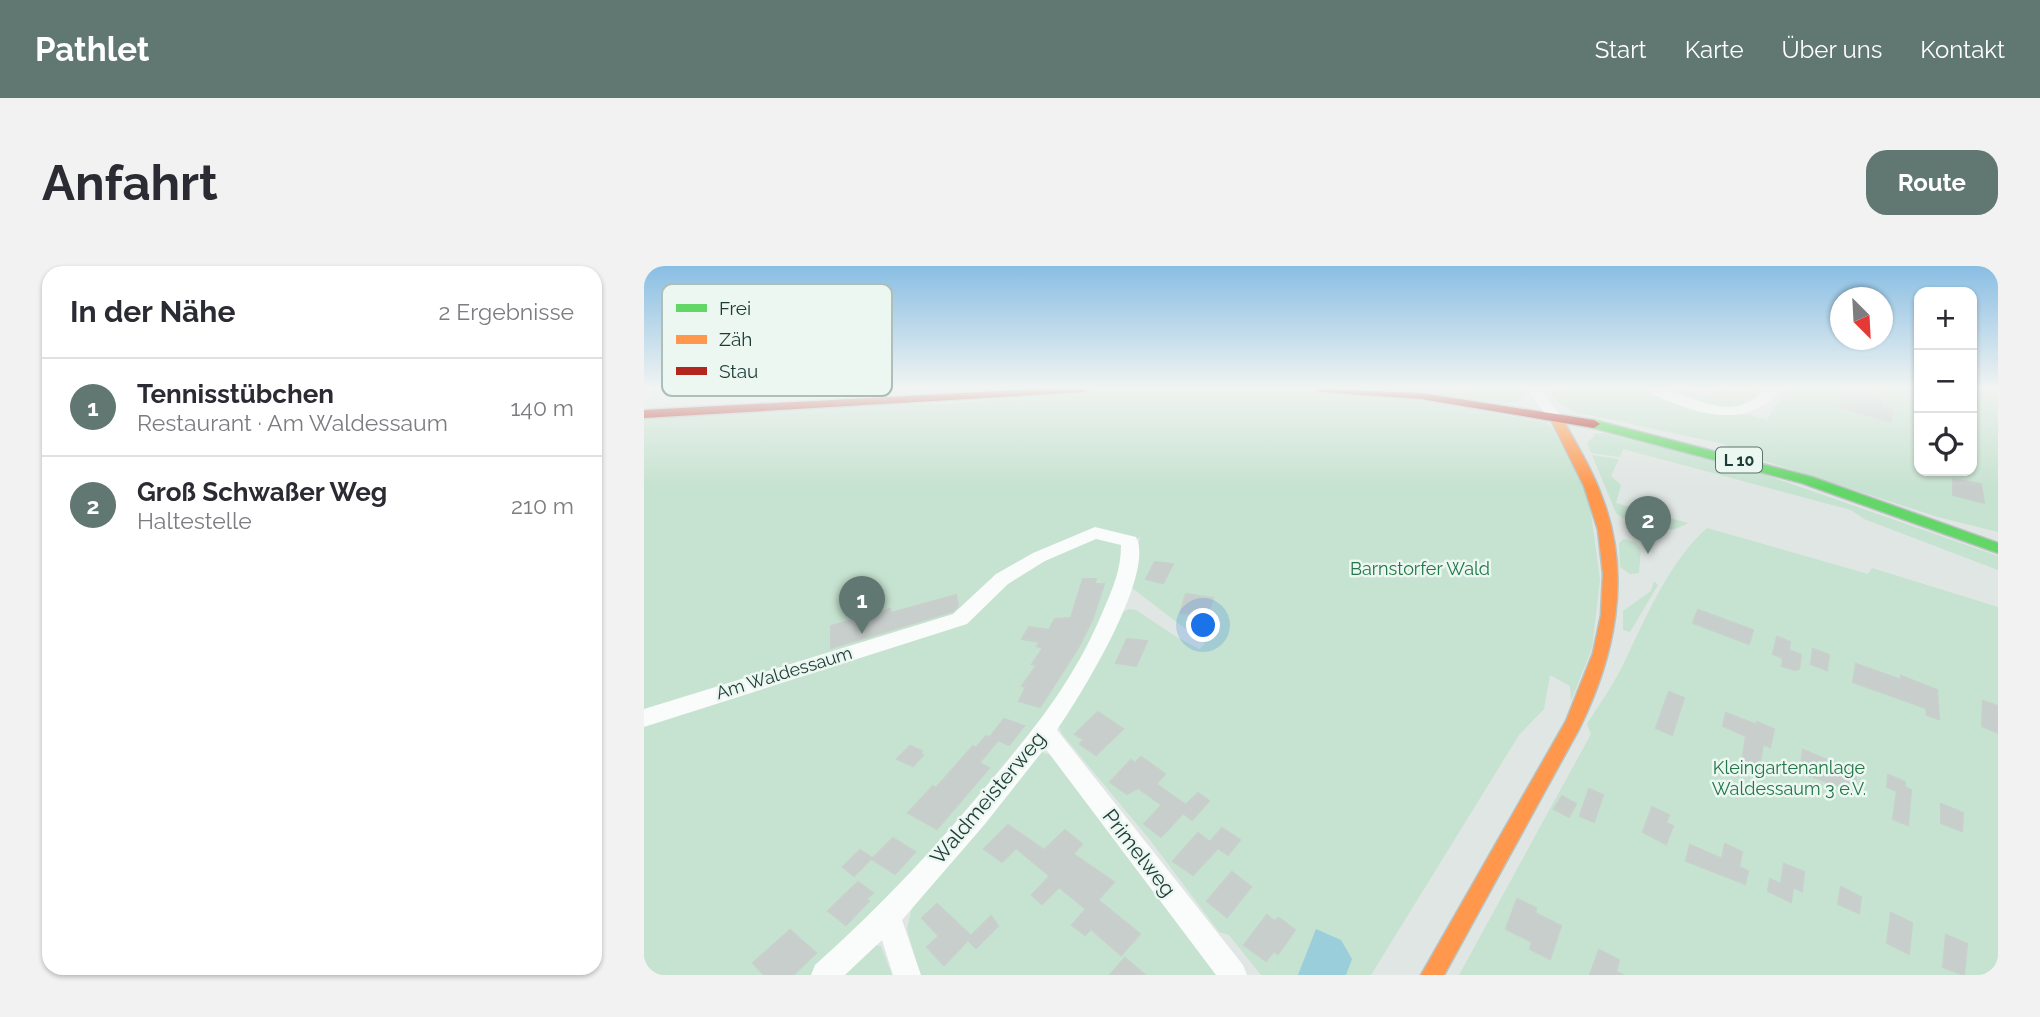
<!DOCTYPE html>
<html lang="de">
<head>
<meta charset="utf-8">
<style>
  :root { --surface:#fff; --page:#f2f2f3; --text:#2b2b33; --muted:#7c7c81; --line:#e1e1e2; --accent:#617771 }
  body { margin:0; font-family:Raleway,sans-serif; background:var(--page); color:var(--text) }
  .controls { position:absolute; right:21px; top:21px; display:grid; overflow:hidden; border-radius:14px; box-shadow:0 2px 5px #0004 }
  .controls button { width:63px; height:63px; display:grid; place-items:center; padding:0; border:0; border-bottom:2px solid var(--line); background:var(--surface); color:var(--text); font:35px sans-serif }
  .compass { position:absolute; left:1186px; top:21px; width:63px; height:63px; border-radius:50%; background:var(--surface); box-shadow:0 2px 5px #0004; rotate:156deg }
  .you { position:absolute; left:560px; top:360px; width:24px; height:24px; margin:-18px; border:5px solid #fff; border-radius:50%; background:#1a73e8; box-shadow:0 0 0 10px #1a73e833 }
  .badge { display:grid; place-items:center; width:46px; height:46px; border-radius:50%; background:var(--accent); color:#fff; font-size:23px; font-weight:700 }
  .pin { position:absolute; translate:-50% -58px; filter:drop-shadow(0 2px 4px #0008) }
  .pin::after { content:''; position:absolute; top:37px; width:24px; height:21px; background:inherit; clip-path:polygon(0 0,100% 0,50% 100%) }
  .list { margin:0; padding:0; list-style:none }
  h2 { display:flex; justify-content:space-between; align-items:center; height:91px; margin:0; padding:0 28px; font-size:30px }
  h2 small { font-size:23px; font-weight:400; color:var(--muted) }
  .list li { display:grid; grid-template-columns:46px 1fr auto; gap:21px; align-items:center; box-sizing:border-box; height:98px; padding:0 28px; border-top:2px solid var(--line) }
  .list b { display:block; font-size:26px; white-space:nowrap }
  .list p { margin:0; font-size:23px; white-space:nowrap; color:var(--muted) }
  .list em { font-size:23px; font-style:normal; color:var(--muted) }
  .icon { flex:none; width:38px; height:38px; fill:none; stroke:currentColor; stroke-width:2; stroke-linecap:round; stroke-linejoin:round }
  .map { position:relative; flex:none; width:1354px; height:709px; overflow:hidden; border-radius:21px }
  header { display:flex; align-items:center; gap:42px; box-sizing:border-box; height:98px; padding:0 35px; background:var(--accent); color:#fff }
  header strong { font-size:33px }
  nav { display:flex; gap:38px; margin-inline-start:auto; font-size:24px }
  .intro { display:flex; align-items:center; justify-content:space-between; box-sizing:border-box; height:168px; padding:0 42px }
  h1 { margin:0; font-size:49px }
  .button { padding:18px 32px; border-radius:21px; background:var(--accent); color:#fff; font-size:24px; font-weight:700 }
  main { display:flex; gap:42px; padding:0 42px }
  aside { flex:1; background:var(--surface); border-radius:21px; box-shadow:0 2px 5px #0004 }
  .map>svg:first-child { display:block }
</style>
</head>
<body>
<header>
<strong>Pathlet</strong>
<nav><a>Start</a><a>Karte</a><a>Über uns</a><a>Kontakt</a></nav>
</header>
<div class="intro"><h1>Anfahrt</h1><a class="button">Route</a></div>
<main>
<aside>
<h2>In der Nähe<small>2 Ergebnisse</small></h2>
<ul class="list">
<li><span class="badge">1</span><div><b>Tennisstübchen</b><p>Restaurant · Am Waldessaum</p></div><em>140 m</em></li>
<li><span class="badge">2</span><div><b>Groß Schwaßer Weg</b><p>Haltestelle</p></div><em>210 m</em></li>
</ul>
</aside>
<div class="map">
<svg width="1354" height="709" viewBox="0 0 1354 709">
  <rect width="100%" height="100%" fill="#e0e6e3"/>
  <!-- green -->
  <g fill="#c6e2d0">
    <path d="M209,123H362L207,130Z"/>
    <path d="M734,123H882L886,127L876,136L863,137Z"/>
    <path d="M903,123H999L1053,145L1070,148L1105,149L1123,154L1141,123H1275V205H1328V123H1354V266L1294,251L1105,190L1080,178L931,146L915,137Z"/>
    <path d="M1018,123H1046L1063,131C1079,122 1079,120 1099,128L1104,123H1119C1091,156 1052,137 1018,123Z"/>
    <path d="M583,124L684,126L784,135L902,157L908,161L945,232L956,314L948,382L927,435L926,420L906,409L900,443L875,469L727,709H617L585,669L575,666L506,574L418,468L414,459L479,346L485,343L492,344L531,370L555,383L561,378L483,318L490,303L496,271L480,282C474,309 469,339 456,364C428,419 386,466 347,514C290,582 232,649 167,709H0V151L192,140L311,137L441,125Z"/>
    <path d="M959,167L1096,200L1354,290V304L1220,253L1207,244L979,183L976,191L947,187L943,177L950,170L949,168Z"/>
    <path d="M948,189L975,193L967,210L977,219L972,237L1044,257C1029,266 1016,266 1003,260C992,254 982,256 972,247Z"/>
    <path d="M1063,262L1224,308L1228,302L1354,341V709H815L947,468L943,458C955,439 969,419 979,399C1000,355 1026,294 1063,262Z"/>
    <path d="M980,273L991,276L997,283L995,307L986,308L976,301L975,277Z"/>
    <path d="M1010,315L1014,319L986,366L979,364V345L1007,325Z"/>
    <path d="M397,486L407,489L583,709H276L263,663L269,637Z"/>
    <path d="M228,679L237,680L248,709H194Z"/>
  </g>
  <!-- water -->
  <path fill="#9acedb" d="M672,663L697,674L708,693L702,709H654Z"/>
  <!-- building -->
  <g fill="#c7cecb" stroke="#c8cfcc" stroke-width="2">
    <path d="M1200,127L1238,133L1236,140L1248,143L1247,156L1196,141Z"/>
    <path d="M1309,213L1337,218L1340,237L1309,229Z"/>
    <path d="M511,296L529,298L519,317L502,313Z"/>
    <path d="M439,313H452L450,318H460L448,354L434,382L396,441L375,435L382,421L378,420L393,399L388,398L399,382L393,380L396,376L378,373L385,361L405,364L411,353L427,352Z"/>
    <path d="M542,328L569,332L564,349L536,347Z"/>
    <path d="M312,329L314,340L309,345L187,382V360L246,343L247,347Z"/>
    <path d="M1054,344L1109,364L1105,378L1049,357Z"/>
    <path d="M1133,371L1146,376L1145,384L1157,389L1155,403L1151,404L1138,400L1139,392L1129,388Z"/>
    <path d="M483,373L503,375L492,400L472,397Z"/>
    <path d="M1169,383L1185,389L1183,404L1167,398Z"/>
    <path d="M1212,398L1257,414V410L1293,424L1295,453L1283,449L1282,442L1209,416Z"/>
    <path d="M1025,426L1040,432L1028,469L1012,462Z"/>
    <path d="M1339,435L1354,440V467L1338,460Z"/>
    <path d="M454,446L479,463L452,489L436,478L440,474L431,468Z"/>
    <path d="M1082,447L1113,459V456L1130,463L1126,481L1119,478L1115,503L1098,497L1102,470L1079,460Z"/>
    <path d="M360,453L380,460L365,479L354,474L335,497L345,502L293,563L264,547L289,520L292,522L329,480L332,482L342,470L346,471Z"/>
    <path d="M266,480L278,485L276,488L279,489L269,500L253,493Z"/>
    <path d="M1159,484L1212,506L1211,526L1156,506Z"/>
    <path d="M497,491L521,508L512,518L542,539L554,527L565,535L548,554L539,547L517,571L500,558L518,539L494,522L483,528L466,516L487,494L491,497Z"/>
    <path d="M1244,509L1261,516V521L1267,524L1264,559L1249,553L1253,525L1243,521Z"/>
    <path d="M945,523L959,529L950,556L936,550Z"/>
    <path d="M918,530L932,538L925,551L910,543Z"/>
    <path d="M1297,538L1319,547L1318,565L1297,557Z"/>
    <path d="M1008,541L1025,549L1022,557L1029,560L1022,578L999,566Z"/>
    <path d="M364,559L400,584L421,564L438,578L429,588L470,616L454,634L496,668L477,689L447,663L441,669L428,659L442,643L415,621L398,638L388,629L406,610L372,582L358,596L340,583Z"/>
    <path d="M578,562L596,574L584,589L574,582L549,609L529,595L554,567L566,576Z"/>
    <path d="M249,572L271,586L251,608L228,593Z"/>
    <path d="M1081,578L1098,586L1095,601L1104,605L1101,618L1042,595L1046,579L1078,593Z"/>
    <path d="M216,584L228,592L210,610L199,601Z"/>
    <path d="M1140,598L1160,606L1158,625L1149,621L1147,636L1124,625L1126,613L1137,618Z"/>
    <path d="M588,606L607,621L583,651L563,635Z"/>
    <path d="M214,616L229,627L222,633L225,635L202,659L184,645Z"/>
    <path d="M1197,621L1217,631L1215,647L1194,638Z"/>
    <path d="M873,633L892,642L891,647L917,660L906,693L886,683L888,676L862,663Z"/>
    <path d="M293,638L327,670L347,650L354,660L332,682L324,674L300,699L283,681L295,670L278,652Z"/>
    <path d="M1247,647L1268,657L1265,688L1243,677Z"/>
    <path d="M623,649L630,655L635,652L651,664L634,688L630,685L622,695L600,679Z"/>
    <path d="M146,664L172,687L149,709H120L109,697Z"/>
    <path d="M1302,669L1323,678L1320,709L1299,701Z"/>
    <path d="M955,684L975,694L972,706L979,709H946Z"/>
    <path d="M481,692L501,709H466Z"/>
  </g>
  <g fill="none" stroke-linecap="round" stroke-linejoin="round">
    <defs>
      <path id="fast" d="M950,154L1168,211L1354,277V287L1158,217L946,161V155Z"/>
      <path id="slow" d="M912,148L918,152C933,179 949,205 959,234C988,311 970,393 935,463L800,709H777L922,455L949,387L957,349L959,308L954,264L940,220L906,152Z"/>
      <g id="jam">
        <path d="M391,123H446L440,126L0,152V144Z"/>
        <path d="M672,123L777,127L950,154L956,158L950,162L777,133L677,126Z"/>
      </g>
    </defs>
    <!-- fast casing -->
    <use href="#fast" stroke="#b8c3c0" stroke-width="3"/>
    <!-- slow casing -->
    <use href="#slow" stroke="#b8c3c0" stroke-width="3"/>
    <!-- jam casing -->
    <use href="#jam" stroke="#b8c3c0" stroke-width="3"/>
    <!-- street -->
    <g fill="#fafbfb" fill-rule="evenodd">
      <path d="M882,123H896L919,152L917,155H907Z"/>
      <path d="M1003,123C1046,120 1082,165 1122,123H1136C1110,158 1069,152 1032,138C1022,134 1010,130 1003,123Z"/>
      <path d="M451,261L492,271C512,308 436,431 413,464L599,699L603,709H572L401,482L341,558L258,654L277,709H249L238,674L201,709H167L171,699C237,640 295,578 351,510C396,456 432,410 459,345C469,322 477,304 477,279L452,273L401,295L364,318L323,358L0,461V443L309,348L352,308L389,287Z"/>
    </g>
    <!-- fast -->
    <use href="#fast" fill="#63d668" fill-rule="evenodd"/>
    <!-- slow -->
    <use href="#slow" fill="#ff974d" fill-rule="evenodd"/>
    <!-- jam -->
    <use href="#jam" fill="#b3261e" fill-rule="evenodd"/>
  </g>
  <!-- sky -->
  <linearGradient id="sky" x2="0" y2="1"><stop stop-color="#89bee3"/><stop offset="0.55" stop-color="#f1f4f2"/><stop offset="1" stop-color="#f1f4f2" stop-opacity="0"/></linearGradient>
  <rect width="1354" height="222" fill="url(#sky)"/>
  <g text-anchor="middle" stroke-width="5" stroke-linejoin="round" paint-order="stroke">
    <!-- shield labels -->
    <rect fill="#ecf7f2" stroke="#5a736d" stroke-width="2" x="1072" y="181.5" width="46" height="25" rx="5"/>
    <g font-size="16" font-weight="bold" fill="#1c3b34">
      <text x="1095" y="200">L 10</text>
    </g>
    <!-- park labels -->
    <g font-size="18" fill="#227647" stroke="#ecf7f2">
      <text x="776" y="309">Barnstorfer Wald</text>
      <text x="1145" y="508">Kleingartenanlage<tspan x="1145" dy="21">Waldessaum 3 e.V.</tspan></text>
    </g>
    <!-- street labels -->
    <g font-size="18" fill="#1c3b34" stroke="#ecf7f2">
      <text transform="translate(140 407) rotate(-17)" y="6">Am Waldessaum</text>
    </g>
    <!-- near-street labels -->
    <g font-size="21" fill="#1c3b34" stroke="#ecf7f2">
      <text transform="translate(344 532) rotate(-50)" y="7">Waldmeisterweg</text>
      <text transform="translate(495 587) rotate(52)" y="7">Primelweg</text>
    </g>
  </g>
  <!-- legend -->
  <rect x="18" y="18" width="230" height="112" rx="10" fill="#ecf7f2" stroke="#aebfb9" stroke-width="2"/>
  <rect x="32" y="38" width="31" height="8" fill="#63d668"/>
  <rect x="32" y="69" width="31" height="9" fill="#ff974d"/>
  <rect x="32" y="101" width="31" height="8" fill="#b3261e"/>
  <g font-size="19" fill="#1c3b34">
    <text x="75" y="49">Frei</text>
    <text x="75" y="80">Zäh</text>
    <text x="75" y="112">Stau</text>
  </g>
</svg>
<div class="controls">
<button>+</button>
<button>−</button>
<button><svg class="icon" aria-label="locate" viewBox="0 0 24 24"><circle cx="12" cy="12" r="6"/><path d="M12 2v4M12 18v4M2 12h4M18 12h4"/></svg></button>
</div>
<svg class="compass" viewBox="-18 -18 36 36"><path d="M0-13l5 13h-10z" fill="#e53935"/><path d="M0 13l5-13h-10z" fill="#7c7c81"/></svg>
<div class="you"></div>
<div class="pin badge" style="left:218px;top:368px">1</div>
<div class="pin badge" style="left:1004px;top:288px">2</div>
</div>
</main>
</body>
</html>
